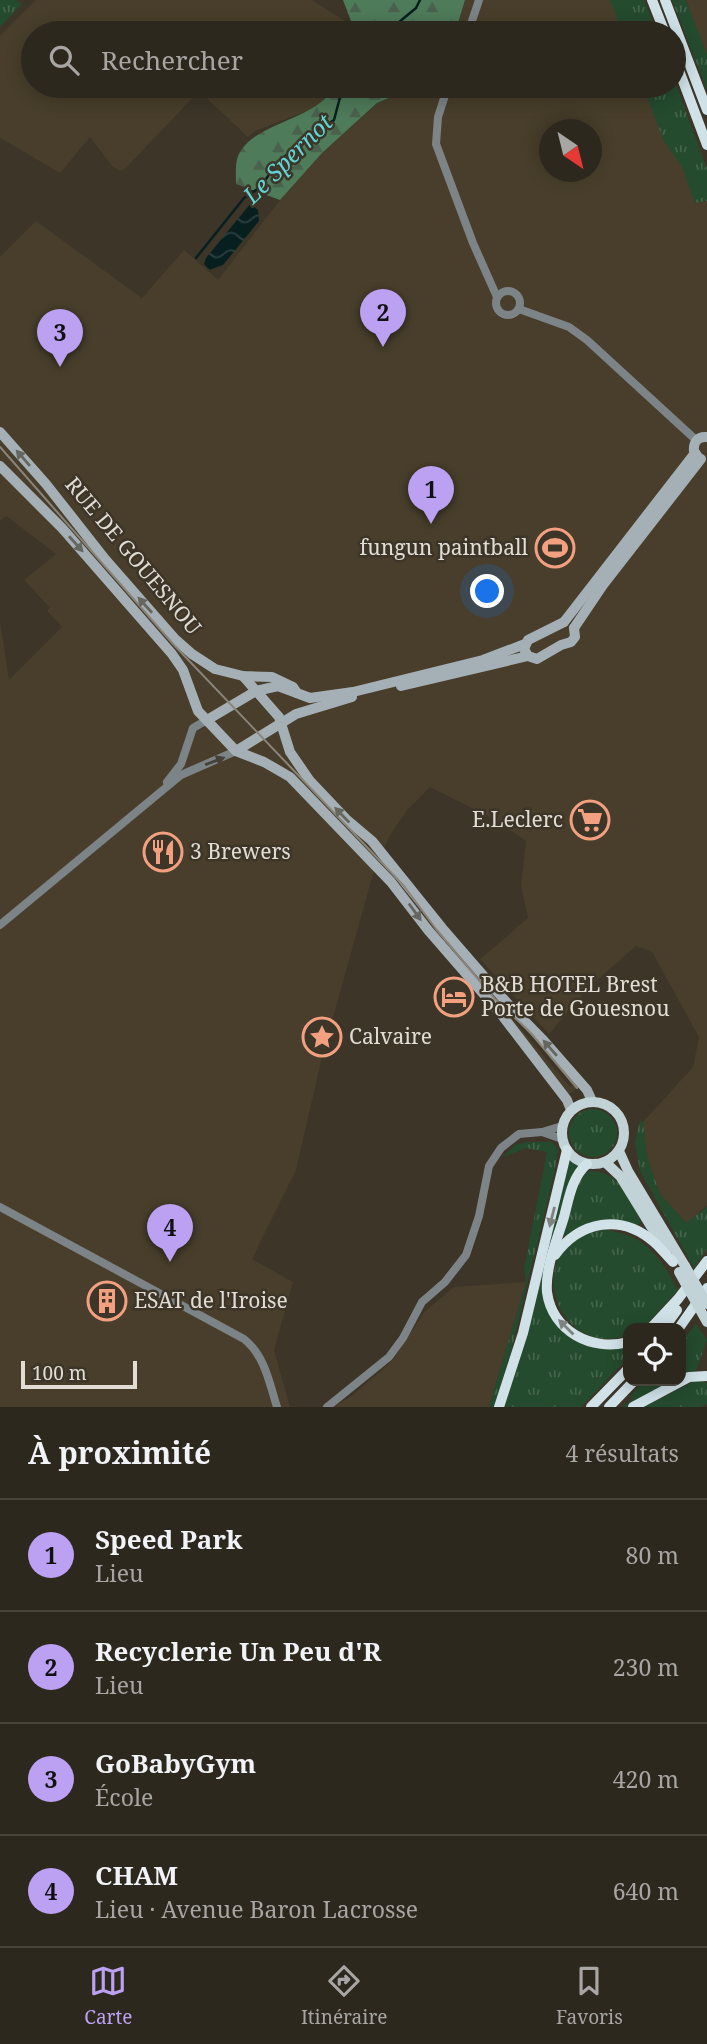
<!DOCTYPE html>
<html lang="fr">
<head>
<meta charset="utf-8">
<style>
  :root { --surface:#2d281e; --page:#39342b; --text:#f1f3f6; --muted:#a7a6a4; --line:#48443c; --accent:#bca0f2 }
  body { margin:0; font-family:"Noto Serif",serif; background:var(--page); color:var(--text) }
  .controls { position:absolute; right:21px; bottom:21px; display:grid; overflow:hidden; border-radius:14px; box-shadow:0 4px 18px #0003 }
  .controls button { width:63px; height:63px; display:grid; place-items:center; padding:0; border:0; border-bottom:2px solid var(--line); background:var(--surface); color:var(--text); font:35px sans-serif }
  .compass { position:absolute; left:539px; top:119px; width:63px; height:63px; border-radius:50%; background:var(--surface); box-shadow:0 4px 18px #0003; rotate:145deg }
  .scale { position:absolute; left:21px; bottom:18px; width:116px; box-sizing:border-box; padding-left:7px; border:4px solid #e1ddd5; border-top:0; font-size:19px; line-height:24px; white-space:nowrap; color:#e1ddd5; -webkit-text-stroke:5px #3c3528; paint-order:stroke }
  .you { position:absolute; left:488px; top:592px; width:24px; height:24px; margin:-18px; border:5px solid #fff; border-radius:50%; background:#1a73e8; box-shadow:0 0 0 10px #1a73e833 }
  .badge { display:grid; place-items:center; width:46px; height:46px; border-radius:50%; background:var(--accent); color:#111; font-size:23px; font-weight:700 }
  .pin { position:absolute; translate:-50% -58px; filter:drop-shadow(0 2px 4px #0008) }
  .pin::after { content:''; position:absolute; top:37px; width:24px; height:21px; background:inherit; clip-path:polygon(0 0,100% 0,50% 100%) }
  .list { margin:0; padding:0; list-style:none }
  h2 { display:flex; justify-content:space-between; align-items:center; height:91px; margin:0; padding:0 28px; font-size:30px }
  h2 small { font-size:23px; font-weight:400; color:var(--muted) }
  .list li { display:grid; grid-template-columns:46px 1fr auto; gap:21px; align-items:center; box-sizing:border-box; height:112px; padding:0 28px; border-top:2px solid var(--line) }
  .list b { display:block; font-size:26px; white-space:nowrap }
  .list p { margin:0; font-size:23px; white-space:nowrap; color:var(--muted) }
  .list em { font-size:23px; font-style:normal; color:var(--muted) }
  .icon { flex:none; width:38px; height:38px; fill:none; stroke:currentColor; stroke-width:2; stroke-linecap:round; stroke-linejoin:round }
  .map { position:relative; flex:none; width:707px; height:1407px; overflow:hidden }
  .search { position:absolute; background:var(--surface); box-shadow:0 4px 18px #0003; left:21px; right:21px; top:21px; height:77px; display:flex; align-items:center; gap:18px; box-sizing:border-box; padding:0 24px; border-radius:38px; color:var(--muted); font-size:26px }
  .sheet { height:539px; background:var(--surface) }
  nav { display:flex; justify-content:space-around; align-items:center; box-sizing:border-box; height:98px; border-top:2px solid var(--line); background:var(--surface); font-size:19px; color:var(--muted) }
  nav a { display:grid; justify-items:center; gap:4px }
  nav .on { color:var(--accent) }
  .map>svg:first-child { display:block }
</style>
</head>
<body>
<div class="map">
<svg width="707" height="1407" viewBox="0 0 707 1407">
  <defs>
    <pattern id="grass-tufts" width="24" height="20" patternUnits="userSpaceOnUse" patternTransform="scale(1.75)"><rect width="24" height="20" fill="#244b2e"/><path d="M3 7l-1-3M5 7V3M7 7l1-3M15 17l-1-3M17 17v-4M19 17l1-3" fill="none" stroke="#44644b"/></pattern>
    <pattern id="forest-firs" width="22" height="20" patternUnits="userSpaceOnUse" patternTransform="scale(1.75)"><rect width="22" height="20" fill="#4e7b59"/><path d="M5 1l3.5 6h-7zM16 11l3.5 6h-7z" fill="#4a614e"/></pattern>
    <pattern id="water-waves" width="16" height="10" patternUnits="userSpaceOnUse" patternTransform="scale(1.75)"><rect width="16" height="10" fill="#081f20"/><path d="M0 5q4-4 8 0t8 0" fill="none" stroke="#2c3f40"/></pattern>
  </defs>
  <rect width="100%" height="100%" fill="#3c3528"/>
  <!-- built -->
  <g fill="#483e2b" fill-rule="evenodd">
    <path d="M36,0H312L362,32L33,33V86H335L329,97L314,108L255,131L248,137L199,91L125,169L119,171L112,166L90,137L60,173L0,138V36Z"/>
    <path d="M465,0H633L646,33H455Z"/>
    <path d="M686,0H707V55Z"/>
    <path d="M417,86H666L707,191V1205L687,1224L660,1194L647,1157L643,1122L693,1067L699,1037L652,952L636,946L587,989L549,1034L480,959L528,918L521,886L526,841L494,819L430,787L408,809L389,837L373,874L322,1057L296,1170L252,1259L293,1282L274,1350L290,1407H0V621L9,680L62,627L47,611L50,608L24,580L56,554L6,516L0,521V257L36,221L142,298L184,250L218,280L280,200L322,153L378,103ZM550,130H592V172H550Z"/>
    <path d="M388,866L517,1017L579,1087L568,1095L382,871ZM507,1012L526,1030L573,1085L570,1087Z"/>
    <path d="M526,1282L489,1407H334L353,1395L393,1360L425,1311L454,1287Z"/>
  </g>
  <!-- grass -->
  <g fill="url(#grass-tufts)">
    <path d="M0,0H16L22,4L0,27Z"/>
    <path d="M610,0H644L657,33H623Z"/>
    <path d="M672,0H686L707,55V90Z"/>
    <path d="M674,79L707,169V201L695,203L681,165L664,142L643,86H674Z"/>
    <circle cx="593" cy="1133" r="24"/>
    <path d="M640,1120L643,1122L647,1157L660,1194L686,1223L707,1207V1249L694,1268L640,1171L635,1142Z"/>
    <path d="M527,1142H552L558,1149L555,1170L502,1389L496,1407H489L526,1282L524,1269L547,1152L526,1148L503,1157L515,1145Z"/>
    <path d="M569,1160L580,1166L545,1277L566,1334L584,1345L602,1349L628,1346V1358L581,1407H504Z"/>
    <path d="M589,1171C621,1171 628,1197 641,1222L637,1226L571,1233L563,1236L580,1179Z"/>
    <path d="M603,1230C645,1234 659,1255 678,1290L647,1324L641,1328H628V1336C614,1339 599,1341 585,1334C550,1316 540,1261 577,1238C584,1234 595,1232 603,1230Z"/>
    <path d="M696,1324L707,1340L696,1371L681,1377V1342Z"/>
    <path d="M698,1379L707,1383V1404L701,1407H644Z"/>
    <path d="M645,1381H674L629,1407H622L632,1400L631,1395Z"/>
  </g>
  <!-- forest -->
  <g fill="url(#forest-firs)">
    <path d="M343,0H465L455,33H361L351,21Z"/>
    <path d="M335,86H417L377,103L322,153L280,200L236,184C236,176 235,164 238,156C252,122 317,121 335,86Z"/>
  </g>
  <!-- water -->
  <path fill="url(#water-waves)" d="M250,204L258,210L259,221L223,265L209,270L204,264L206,258Z"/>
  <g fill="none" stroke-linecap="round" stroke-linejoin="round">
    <!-- stream -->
    <g stroke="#081f20" stroke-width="2.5">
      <path d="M386,33L416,8L420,0"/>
      <path d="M196,258L244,198L259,188L278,163L305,138L334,120L343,86"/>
    </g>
    <!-- tertiary -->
    <g stroke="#7c8487" stroke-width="8">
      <path d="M468,33L479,0"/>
      <path d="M448,86L438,117L436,144L473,243L497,297"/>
      <circle cx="508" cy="303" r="12"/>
      <path d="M519,309L569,327L587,340L696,440"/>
      <path d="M167,782L181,764L193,728L207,720"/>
      <path d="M0,925L181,775L236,751"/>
      <path d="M542,1132L562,1139"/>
      <path d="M0,1207L244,1339C265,1356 269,1382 277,1407"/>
      <path d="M327,1407L389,1357L403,1338L422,1302L445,1282L466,1255L479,1216L489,1166L501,1148L519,1134L542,1132L562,1126"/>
    </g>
    <!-- secondary -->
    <g stroke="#a4b0b5" stroke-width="10">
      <path d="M0,432L46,484L105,559L175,639L192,654L215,669L243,676L272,677L293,687L297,693"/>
      <path d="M698,457L694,451C693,442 698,436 707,437"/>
      <path d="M0,466L62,528L172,654L183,670L198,711L236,751L264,762L290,777L391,882L428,930L501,1014L567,1100L571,1110"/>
      <path d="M564,622L695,453"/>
      <path d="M564,622L528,640L524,649L528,656L537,659L561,645L571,642L575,637L574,628"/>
      <path d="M574,628L603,585L701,459"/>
      <path d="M243,676L279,717L290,752L310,781L346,819L372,841L442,928L508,1004L544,1041L587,1090L592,1101"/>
      <path d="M401,686L528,656"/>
      <path d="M207,720L256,691L278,686L310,698L353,692L483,660L525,644"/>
      <path d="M236,751L296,714L352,697"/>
    </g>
    <!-- primary -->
    <g stroke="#c2d3d8" stroke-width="10">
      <circle cx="593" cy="1133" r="31"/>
      <path d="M619,1151L628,1171L685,1266"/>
      <path d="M605,1162L620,1176L666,1251"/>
    </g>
    <!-- trunk -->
    <g stroke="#d0e2e8" stroke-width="10">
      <path d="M652,0L665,33"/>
      <path d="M665,0L707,110"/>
      <path d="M674,57L707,145"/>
      <path d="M587,1164C572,1177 569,1198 564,1217C557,1240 545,1268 547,1292C552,1331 592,1352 628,1342"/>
      <path d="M555,1255C580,1221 621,1213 654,1242C661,1248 667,1256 673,1262"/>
      <path d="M651,1328L678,1299L707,1261"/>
      <path d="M664,1328L677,1310"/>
      <path d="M679,1328L707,1288"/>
      <path d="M499,1407L523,1333L567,1150"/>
      <path d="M591,1407L628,1369"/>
      <path d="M609,1407L634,1381"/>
      <path d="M633,1407L689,1377L707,1376"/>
    </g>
    <!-- tram -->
    <path stroke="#8a847a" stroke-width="2" d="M0,447L174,645L404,886L436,929L495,999L530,1032L577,1088"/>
    <!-- primary-bridge -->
    <g stroke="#c2d3d8" stroke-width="10">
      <path d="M685,1266L707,1304"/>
      <path d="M679,1272L707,1322"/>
    </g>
  </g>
  <!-- one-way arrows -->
  <defs><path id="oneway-solid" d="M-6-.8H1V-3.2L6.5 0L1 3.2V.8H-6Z" transform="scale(1.75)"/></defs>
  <g fill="#666660">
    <use href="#oneway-solid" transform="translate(23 458) rotate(-131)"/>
    <use href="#oneway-solid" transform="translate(76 544) rotate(48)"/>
    <use href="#oneway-solid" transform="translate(145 605) rotate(-132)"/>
    <use href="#oneway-solid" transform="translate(342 815) rotate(-134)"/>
    <use href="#oneway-solid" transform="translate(415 912) rotate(54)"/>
    <use href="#oneway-solid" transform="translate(550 1048) rotate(-131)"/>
  </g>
  <use fill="#464136" href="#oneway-solid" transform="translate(215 761) rotate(-21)"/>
  <g fill="#7f837e">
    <use href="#oneway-solid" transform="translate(552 1217) rotate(104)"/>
    <use href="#oneway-solid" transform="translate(566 1327) rotate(-135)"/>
  </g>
  <!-- icons -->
  <defs>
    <symbol id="stadium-ring" viewBox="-11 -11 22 22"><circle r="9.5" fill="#3c3528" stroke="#f2a080" stroke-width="1.5"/><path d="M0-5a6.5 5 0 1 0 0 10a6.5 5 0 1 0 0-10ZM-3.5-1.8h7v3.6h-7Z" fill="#f2a080"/></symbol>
    <symbol id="supermarket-ring" viewBox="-11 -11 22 22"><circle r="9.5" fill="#3c3528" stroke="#f2a080" stroke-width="1.5"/><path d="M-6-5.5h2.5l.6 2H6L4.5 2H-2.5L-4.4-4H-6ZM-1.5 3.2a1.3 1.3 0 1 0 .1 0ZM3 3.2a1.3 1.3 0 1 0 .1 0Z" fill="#f2a080"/></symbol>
    <symbol id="restaurant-ring" viewBox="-11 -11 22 22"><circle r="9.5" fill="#3c3528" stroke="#f2a080" stroke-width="1.5"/><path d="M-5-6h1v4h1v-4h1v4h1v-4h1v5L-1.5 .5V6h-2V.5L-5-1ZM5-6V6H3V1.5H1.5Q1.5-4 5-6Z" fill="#f2a080"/></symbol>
    <symbol id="hotel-ring" viewBox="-11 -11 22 22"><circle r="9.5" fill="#3c3528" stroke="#f2a080" stroke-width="1.5"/><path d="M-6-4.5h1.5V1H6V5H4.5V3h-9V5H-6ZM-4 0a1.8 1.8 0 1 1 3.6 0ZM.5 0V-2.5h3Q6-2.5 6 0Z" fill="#f2a080"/></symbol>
    <symbol id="sight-ring" viewBox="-11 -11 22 22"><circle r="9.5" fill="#3c3528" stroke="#f2a080" stroke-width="1.5"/><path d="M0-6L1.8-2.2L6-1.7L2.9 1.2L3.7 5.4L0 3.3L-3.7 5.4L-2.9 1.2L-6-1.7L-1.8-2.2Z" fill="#f2a080"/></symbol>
    <symbol id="building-ring" viewBox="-11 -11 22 22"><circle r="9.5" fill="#3c3528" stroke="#f2a080" stroke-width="1.5"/><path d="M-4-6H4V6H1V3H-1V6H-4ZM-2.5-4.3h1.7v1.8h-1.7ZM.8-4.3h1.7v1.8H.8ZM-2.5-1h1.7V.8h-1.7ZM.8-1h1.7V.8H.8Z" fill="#f2a080"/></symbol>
  </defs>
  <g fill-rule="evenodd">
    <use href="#stadium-ring" x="533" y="526" width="44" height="44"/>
    <use href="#supermarket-ring" x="568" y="798" width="44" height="44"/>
    <use href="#restaurant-ring" x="141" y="830" width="44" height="44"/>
    <use href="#hotel-ring" x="432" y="975" width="44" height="44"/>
    <use href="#sight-ring" x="300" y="1015" width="44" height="44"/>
    <use href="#building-ring" x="85" y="1279" width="44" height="44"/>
  </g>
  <g text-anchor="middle" stroke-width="5" stroke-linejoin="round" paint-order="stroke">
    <!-- poi labels -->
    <g font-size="21" fill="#e1ddd5" stroke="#3c3528" text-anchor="start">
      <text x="528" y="555" text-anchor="end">fungun paintball</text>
      <text x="563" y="827" text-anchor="end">E.Leclerc</text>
      <text x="190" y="859">3 Brewers</text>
      <text x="481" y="992">B&amp;B HOTEL Brest<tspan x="481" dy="24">Porte de Gouesnou</tspan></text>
      <text x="349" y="1044">Calvaire</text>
      <text x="134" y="1308">ESAT de l'Iroise</text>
    </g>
    <!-- street labels -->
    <g font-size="21" fill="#e1ddd5" stroke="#3c3528">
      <text transform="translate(133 556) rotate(50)" y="7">RUE DE GOUESNOU</text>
    </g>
    <!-- water labels -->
    <g font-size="23" font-style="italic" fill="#61d4d5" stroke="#3c3528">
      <text transform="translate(288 159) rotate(-45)" y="8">Le Spernot</text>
    </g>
  </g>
</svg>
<div class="controls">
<button><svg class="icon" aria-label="locate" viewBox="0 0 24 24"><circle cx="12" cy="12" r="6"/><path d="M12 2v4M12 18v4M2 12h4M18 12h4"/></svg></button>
</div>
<svg class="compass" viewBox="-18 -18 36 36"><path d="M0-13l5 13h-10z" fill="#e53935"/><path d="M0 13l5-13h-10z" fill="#a7a6a4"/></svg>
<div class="scale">100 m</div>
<div class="you"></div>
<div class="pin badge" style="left:431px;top:524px">1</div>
<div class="pin badge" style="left:383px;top:347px">2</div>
<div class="pin badge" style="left:60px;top:367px">3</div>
<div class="pin badge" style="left:170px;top:1262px">4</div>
<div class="search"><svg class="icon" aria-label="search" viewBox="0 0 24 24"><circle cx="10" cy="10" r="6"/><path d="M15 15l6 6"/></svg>Rechercher</div>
</div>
<section class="sheet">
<h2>À proximité<small>4 résultats</small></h2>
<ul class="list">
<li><span class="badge">1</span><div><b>Speed Park</b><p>Lieu</p></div><em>80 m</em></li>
<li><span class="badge">2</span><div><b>Recyclerie Un Peu d'R</b><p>Lieu</p></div><em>230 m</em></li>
<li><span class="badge">3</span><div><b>GoBabyGym</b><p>École</p></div><em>420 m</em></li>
<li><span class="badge">4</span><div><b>CHAM</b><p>Lieu · Avenue Baron Lacrosse</p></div><em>640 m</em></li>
</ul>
</section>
<nav>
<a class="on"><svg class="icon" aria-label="map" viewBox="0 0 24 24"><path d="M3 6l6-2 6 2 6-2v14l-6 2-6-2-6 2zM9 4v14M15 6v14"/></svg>Carte</a>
<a><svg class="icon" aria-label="directions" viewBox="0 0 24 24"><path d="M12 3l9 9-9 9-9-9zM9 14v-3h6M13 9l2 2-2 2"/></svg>Itinéraire</a>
<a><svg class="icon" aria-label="saved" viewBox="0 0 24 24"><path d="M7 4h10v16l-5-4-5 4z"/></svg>Favoris</a>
</nav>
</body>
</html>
